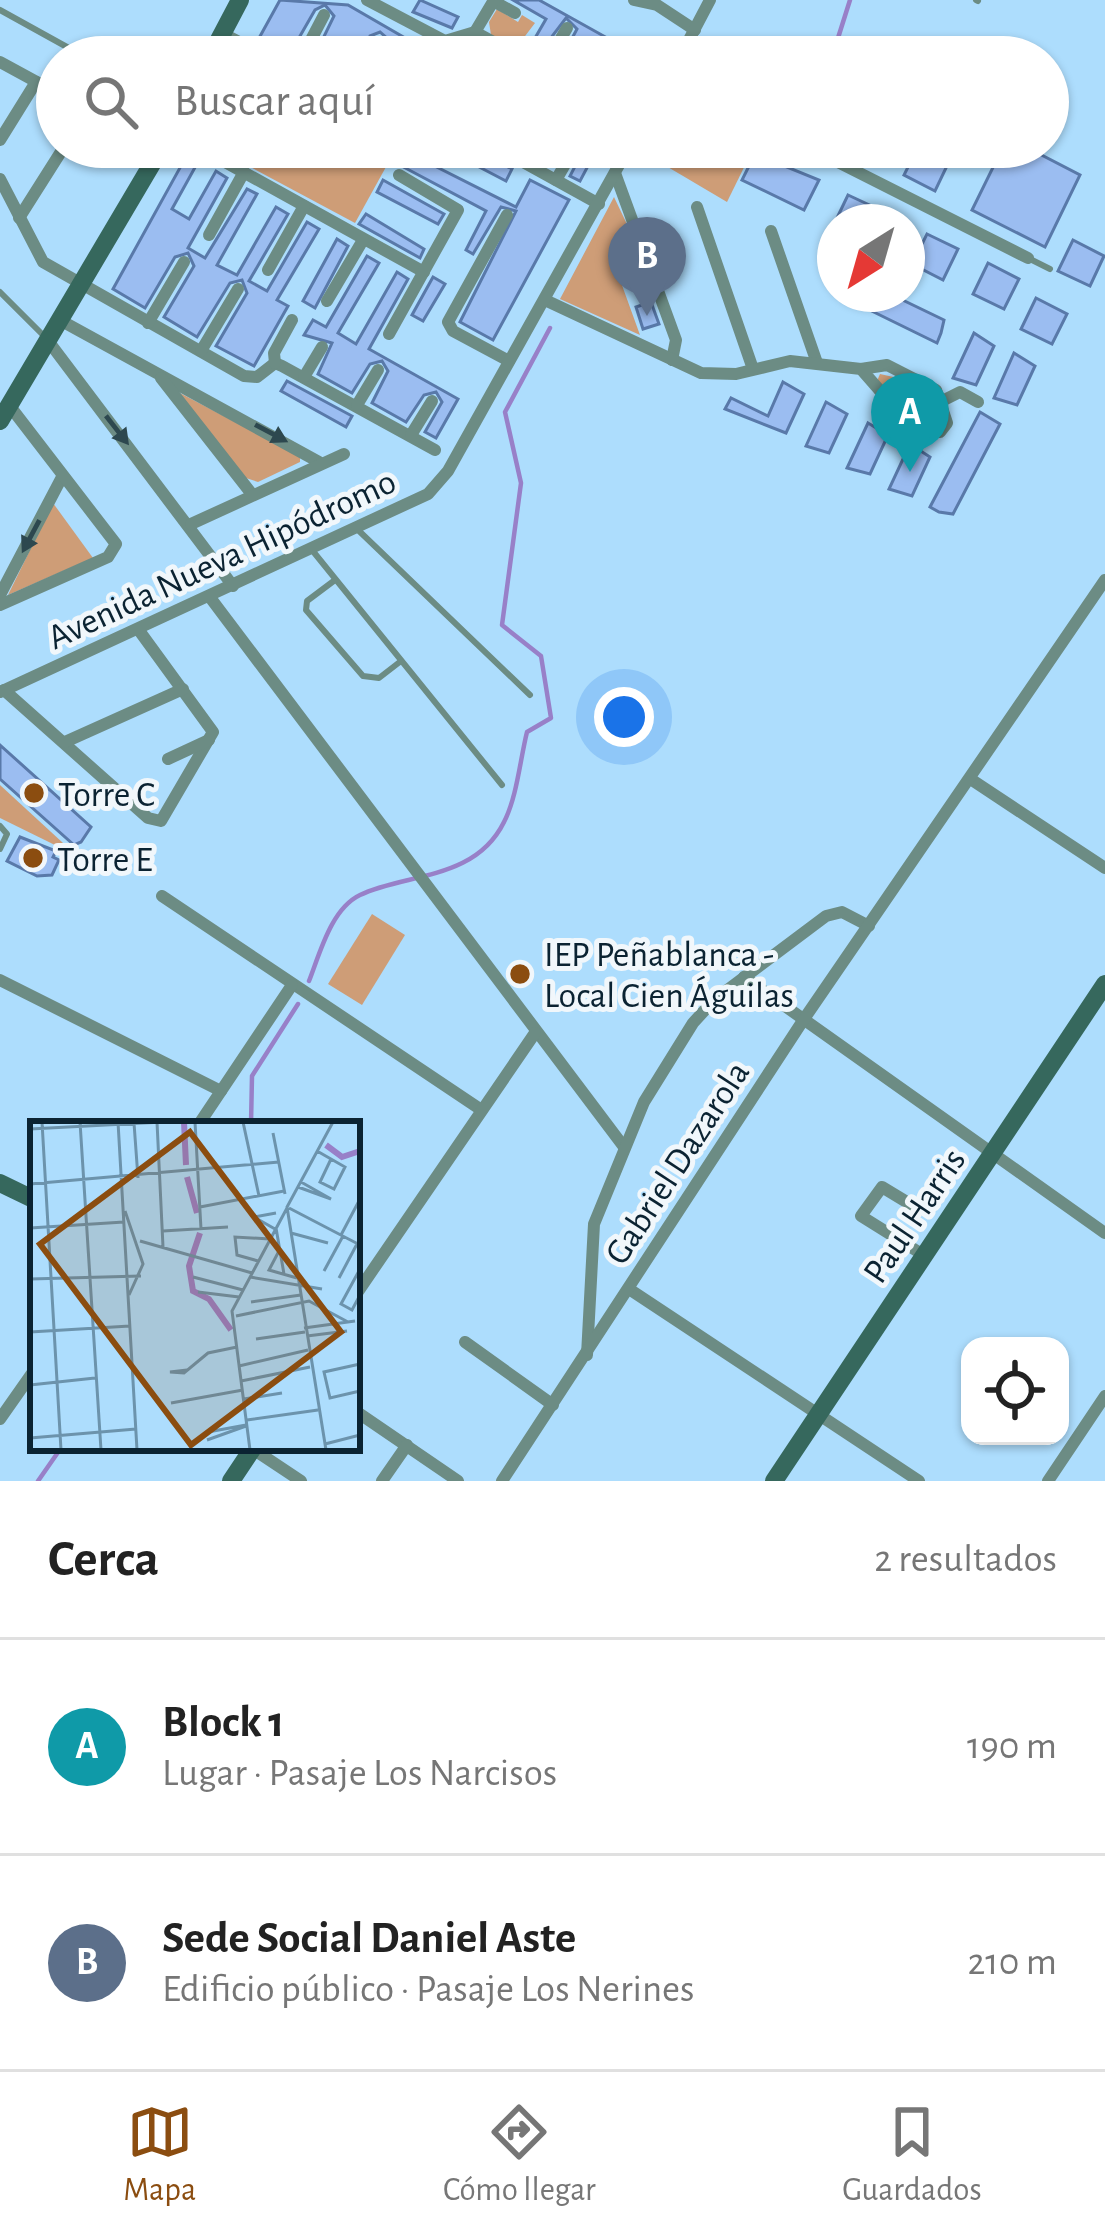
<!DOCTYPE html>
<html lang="es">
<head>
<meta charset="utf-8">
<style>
  :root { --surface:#fff; --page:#f6f6f6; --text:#222; --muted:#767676; --line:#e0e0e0; --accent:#8b4d10 }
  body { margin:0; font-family:"Alegreya Sans",sans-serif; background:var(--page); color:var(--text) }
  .controls { position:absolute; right:36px; bottom:36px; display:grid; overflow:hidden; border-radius:24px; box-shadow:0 3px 9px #0004 }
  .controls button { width:108px; height:108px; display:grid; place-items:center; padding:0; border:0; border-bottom:3px solid var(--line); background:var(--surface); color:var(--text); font:60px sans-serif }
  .compass { position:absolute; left:817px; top:204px; width:108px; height:108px; border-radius:50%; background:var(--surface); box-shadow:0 3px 9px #0004; rotate:217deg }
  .you { position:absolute; left:624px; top:717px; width:42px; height:42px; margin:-30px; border:9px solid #fff; border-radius:50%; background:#1a73e8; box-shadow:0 0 0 18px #1a73e833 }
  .badge { display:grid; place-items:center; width:78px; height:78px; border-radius:50%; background:var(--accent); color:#fff; font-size:39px; font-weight:700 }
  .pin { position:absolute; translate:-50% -99px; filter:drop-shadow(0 3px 6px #0008) }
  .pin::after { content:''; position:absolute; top:63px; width:42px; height:36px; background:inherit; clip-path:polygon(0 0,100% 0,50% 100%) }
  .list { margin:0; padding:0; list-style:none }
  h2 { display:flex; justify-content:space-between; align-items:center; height:156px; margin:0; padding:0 48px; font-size:51px }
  h2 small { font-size:39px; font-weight:400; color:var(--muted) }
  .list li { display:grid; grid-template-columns:78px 1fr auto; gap:36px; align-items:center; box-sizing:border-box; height:216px; padding:0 48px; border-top:3px solid var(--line) }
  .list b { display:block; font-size:45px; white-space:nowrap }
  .list p { margin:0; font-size:39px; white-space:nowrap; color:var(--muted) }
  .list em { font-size:39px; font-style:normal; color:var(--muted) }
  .icon { flex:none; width:66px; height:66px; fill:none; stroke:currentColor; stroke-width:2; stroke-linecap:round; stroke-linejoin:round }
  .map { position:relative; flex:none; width:1105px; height:1481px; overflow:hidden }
  .search { position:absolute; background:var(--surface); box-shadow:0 3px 9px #0004; left:36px; right:36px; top:36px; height:132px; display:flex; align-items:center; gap:30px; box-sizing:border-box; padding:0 42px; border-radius:66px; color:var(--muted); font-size:45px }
  .sheet { height:588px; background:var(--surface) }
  nav { display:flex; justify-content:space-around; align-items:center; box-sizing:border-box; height:168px; border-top:3px solid var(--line); background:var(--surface); font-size:33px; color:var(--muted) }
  nav a { display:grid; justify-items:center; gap:6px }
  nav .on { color:var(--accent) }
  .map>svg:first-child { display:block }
</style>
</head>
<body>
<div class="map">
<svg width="1105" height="1481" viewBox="0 0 1105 1481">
  <rect width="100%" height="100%" fill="#adddfd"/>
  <!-- green -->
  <g fill="#ce9d77">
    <path d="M497,9L518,22L522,15L535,23L516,48L491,35L489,22Z"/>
    <path d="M213,147H397L355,223Z"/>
    <path d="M634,147H754L727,202Z"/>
    <path d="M614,197L635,241L610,252L640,335L560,299Z"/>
    <path d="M880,374C904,379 928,384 937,409L929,421L910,419L877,381Z"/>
    <path d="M178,392L300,456V462L258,482L246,478Z"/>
    <path d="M53,503L93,558L8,595Z"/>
    <path d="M0,785L63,843L59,847L0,818Z"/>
    <path d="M372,914L405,935L362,1005L328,984Z"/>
  </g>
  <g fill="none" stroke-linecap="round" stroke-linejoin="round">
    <!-- stream -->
    <g stroke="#9880c8" stroke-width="4.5">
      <path d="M832,57L850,0"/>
      <path d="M309,981C320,953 331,909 360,895C405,873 475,881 504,822C517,797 520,760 527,732L551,718L541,656L502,625L521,483L505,412L550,328"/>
      <path d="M251,1124L252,1076L298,1004"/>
      <path d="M38,1481L61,1448"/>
    </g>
  </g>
  <!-- building -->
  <g fill="#9bbdf1" stroke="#5979a9" stroke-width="3">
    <path d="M280,0L348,5L438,57H383L389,40L380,32L370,36L361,57H314L334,16L325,5L315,10L288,57L258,40Z"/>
    <path d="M420,0L458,17L452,28L413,12Z"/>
    <path d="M513,0H539L618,44L611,57H562L577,29L566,18L541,51L531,45L546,19Z"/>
    <path d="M441,147H470L512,169L506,181Z"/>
    <path d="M518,147H563L552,166Z"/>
    <path d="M585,147H598L580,181L570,176Z"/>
    <path d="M918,147H956L935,191L904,175Z"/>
    <path d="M1003,147H1026L1080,175L1045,247L972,210Z"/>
    <path d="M401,149L516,207L530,180L569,200L493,340L460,322L516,211L501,207L473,254L466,250L486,211L394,162Z"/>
    <path d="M755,154L819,180L804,210L742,180Z"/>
    <path d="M187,155L198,162L172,209L189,219L216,171L227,178L188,248L205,258L247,189L257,194L217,265L237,275L276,207L288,214L249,281L267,291L307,222L319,229L277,300L288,306L254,366L216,346L247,293L242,280L230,283L197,337L164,317L194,266L188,253L175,257L145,308L113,289Z"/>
    <path d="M383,180L444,214L438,224L377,192Z"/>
    <path d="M848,195L880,210L874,222H835Z"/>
    <path d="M366,214L424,249L420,258L359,224Z"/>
    <path d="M927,234L958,249L943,280L912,264Z"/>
    <path d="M337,239L348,246L315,308L303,301Z"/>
    <path d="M1073,240L1104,256L1090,286L1058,271Z"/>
    <path d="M367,256L379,263L338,333L356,344L397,272L408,279L369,349L458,399L436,438L425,432L442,402L436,392L424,395L406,422L372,403L388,371L382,361L370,364L352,393L318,374L332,343L304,335L313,320L326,327Z"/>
    <path d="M988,263L1019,279L1004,309L973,294Z"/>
    <path d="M433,277L445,284L423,321L412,315Z"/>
    <path d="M837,294H890L944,320L941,333L937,343Z"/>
    <path d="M1036,298L1067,314L1052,344L1021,329Z"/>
    <path d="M651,302L659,324L643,329L636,307Z"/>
    <path d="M974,333L994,346L976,385L953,378Z"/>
    <path d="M1014,353L1035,366L1017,405L994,398Z"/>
    <path d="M287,381L352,416L346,427L281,391Z"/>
    <path d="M783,382L804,394L786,433L725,409L731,398L768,416Z"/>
    <path d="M826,402L847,414L829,453L806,446Z"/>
    <path d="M980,412L1000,424L953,514L939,512L930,507Z"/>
    <path d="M868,423L888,435L870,474L847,468Z"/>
    <path d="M910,444L930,457L912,496L889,489Z"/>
    <path d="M0,745L91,827L81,842L74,845L0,779Z"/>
    <path d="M20,837L56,851L53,857L59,860L52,875L37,876L7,861Z"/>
  </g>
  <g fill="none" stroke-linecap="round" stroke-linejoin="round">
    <!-- lane -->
    <g stroke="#6c8c84" stroke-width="6">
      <path d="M976,0L978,1"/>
      <path d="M0,10L85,57"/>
      <path d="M638,147L664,163"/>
      <path d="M1028,258L1050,269"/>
      <path d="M0,292L44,336"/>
      <path d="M357,529L530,695"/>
      <path d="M312,550L502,785"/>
      <path d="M335,580L307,601L306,610L363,676L379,678L401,661"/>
      <path d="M0,826L7,834L0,849"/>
    </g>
    <!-- street -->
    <g stroke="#6c8c84" stroke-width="12">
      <path d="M367,0L445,41L475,32L521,57"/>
      <path d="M634,0L657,5L695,30"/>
      <path d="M493,1L515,13"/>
      <path d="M475,32L494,0"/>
      <path d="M222,33L267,57"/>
      <path d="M302,57L324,15"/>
      <path d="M371,57L379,42"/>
      <path d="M550,57L567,28"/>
      <path d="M680,57L710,0"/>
      <path d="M0,62L57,93"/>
      <path d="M0,140L36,82"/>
      <path d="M198,147L424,272"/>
      <path d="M496,147L599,204"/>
      <path d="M808,147L1028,258"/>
      <path d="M615,173L676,340L672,360"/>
      <path d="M0,179L43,262L244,376L257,377L275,363L282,366L435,450"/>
      <path d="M556,180L575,147"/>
      <path d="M697,207L753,369"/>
      <path d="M507,215L448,322L453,331L509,361"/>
      <path d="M19,218L64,147"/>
      <path d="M771,231L816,360"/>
      <path d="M209,235L244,172"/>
      <path d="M268,270L304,206"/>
      <path d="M545,300L701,373L736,374L790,361L861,369L887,365L936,390L947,423L940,432H916L861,369"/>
      <path d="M327,301L363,240"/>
      <path d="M58,319L319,462"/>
      <path d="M148,323L184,262"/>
      <path d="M389,334L458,210L399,175"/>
      <path d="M46,338L233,586"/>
      <path d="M201,351L238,289"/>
      <path d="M275,363L274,353L292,320"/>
      <path d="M304,377L322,347"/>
      <path d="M161,378L251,493"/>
      <path d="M942,401L960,392L978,402"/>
      <path d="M357,405L378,370"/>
      <path d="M411,435L432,401"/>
      <path d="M191,524L344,454"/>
      <path d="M0,595L62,477"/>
      <path d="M209,596L624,1147"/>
      <path d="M0,605L108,557L116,544L9,405"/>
      <path d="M4,690L148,818L161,821L213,732L138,629"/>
      <path d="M0,692L428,494L448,471L629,147"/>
      <path d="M65,742L183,689"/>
      <path d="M168,759L209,740"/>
      <path d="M972,780L1105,868"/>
      <path d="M162,896L480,1109"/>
      <path d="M744,977L1105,1233"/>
      <path d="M0,980L221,1091"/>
      <path d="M199,1124L292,985"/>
      <path d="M920,1210L882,1187L861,1216L925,1256"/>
      <path d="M629,1289L919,1481"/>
      <path d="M357,1293L535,1033"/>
      <path d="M465,1342L553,1405"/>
      <path d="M587,1355L594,1224L644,1102L693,1023L714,1000L826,916L842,912L869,926"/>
      <path d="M357,1412L458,1481"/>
      <path d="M0,1419L33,1372"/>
      <path d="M253,1449L301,1481"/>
      <path d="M382,1481L407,1445"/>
      <path d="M502,1481L804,1019L1105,580"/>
      <path d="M1048,1481L1105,1396"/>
    </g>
    <!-- secondary -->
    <g stroke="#36685d" stroke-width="18">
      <path d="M210,57L240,0"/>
      <path d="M0,421L162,147"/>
      <path d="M0,1183L33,1199"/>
      <path d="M231,1481L253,1448"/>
      <path d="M774,1481L1105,984"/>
    </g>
  </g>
  <!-- one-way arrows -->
  <defs><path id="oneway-solid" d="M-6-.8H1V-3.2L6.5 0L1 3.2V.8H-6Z" transform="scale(3)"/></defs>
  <g fill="#2d484f">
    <use href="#oneway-solid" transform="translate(117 430) rotate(52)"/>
    <use href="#oneway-solid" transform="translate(271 433) rotate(28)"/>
    <use href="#oneway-solid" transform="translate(31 536) rotate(118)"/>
  </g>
  <!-- markers -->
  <g fill="#8b4d10" stroke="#f1f7fb" stroke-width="4.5">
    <circle cx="34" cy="793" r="12"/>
    <circle cx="33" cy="858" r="12"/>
    <circle cx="520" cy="974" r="12"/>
  </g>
  <g text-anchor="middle" stroke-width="10" stroke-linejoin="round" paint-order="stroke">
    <!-- street labels -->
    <g font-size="36" fill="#0b2332" stroke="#f1f7fb">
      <text transform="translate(221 558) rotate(-25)" y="13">Avenida Nueva Hipódromo</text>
      <text transform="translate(676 1162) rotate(-57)" y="13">Gabriel Dazarola</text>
      <text transform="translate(913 1215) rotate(-56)" y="13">Paul Harris</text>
    </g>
    <!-- poi labels -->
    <g font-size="36" fill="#0b2332" stroke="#f1f7fb" text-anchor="start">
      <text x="58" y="806">Torre C</text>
      <text x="57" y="871">Torre E</text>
      <text x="544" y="966">IEP Peñablanca -<tspan x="544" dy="41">Local Cien Águilas</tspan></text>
    </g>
  </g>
  <!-- overview -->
  <g transform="translate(30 1121)">
    <rect width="330" height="330" fill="#adddfd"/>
    <path fill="none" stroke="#9880c8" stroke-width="6" d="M154,1L156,44M296,24L312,36L330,30M157,56L167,92M170,112L159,145L163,170L179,178L201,209"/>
    <path fill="none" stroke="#6c93ac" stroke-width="3" d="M12,1L31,329M50,1L71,329M88,1L107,329M127,1L133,126M165,1L171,108M213,1L229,75M104,2L108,57M0,8L133,1M243,12L255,73M287,30L315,46L304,68L290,61L301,38M0,63L249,41M268,66L301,78L271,61M170,86L254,70M259,87L330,124M95,90L113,143L99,174M0,107L94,101M246,107L254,153M245,108L224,96L246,92M133,110L198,106M261,112L298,122M311,114L330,78M110,120L222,152M250,128L239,149L267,157M228,140L207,134L205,116L240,118M330,148L311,183L322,189L330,174M294,150L313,115M163,156L213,169M220,156L292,168M309,157L327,123M0,158L111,155M168,171L209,176M221,181L271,174M206,195L279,180L318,201M274,207L325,200M0,211L100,205M277,215L317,210M226,218L275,211M330,243L294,251L300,277L330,270M209,245L278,229M157,249L140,251L154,252L178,232L207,226M211,260L280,246M0,264L65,257M214,278L252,272M141,282L213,269M217,299L288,289M178,311L216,304M0,317L106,308M177,319L216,305M295,323L330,314M220,329L202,190L257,87M296,329L257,86L303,1"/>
    <path fill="#8b4d10" fill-opacity="0.15" stroke="#8b4d10" stroke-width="6" d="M160,11L311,211L161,324L10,123Z"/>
    <rect width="330" height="330" fill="none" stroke="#0b2332" stroke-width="6"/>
  </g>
</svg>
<div class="controls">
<button><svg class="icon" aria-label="locate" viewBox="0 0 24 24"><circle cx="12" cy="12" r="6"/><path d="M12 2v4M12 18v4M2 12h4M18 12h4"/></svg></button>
</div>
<svg class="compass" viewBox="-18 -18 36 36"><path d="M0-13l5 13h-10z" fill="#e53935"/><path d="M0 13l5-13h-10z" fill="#767676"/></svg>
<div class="you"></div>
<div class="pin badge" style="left:910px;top:472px;background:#0f9aa8">A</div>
<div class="pin badge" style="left:647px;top:316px;background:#5c6f8a">B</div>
<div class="search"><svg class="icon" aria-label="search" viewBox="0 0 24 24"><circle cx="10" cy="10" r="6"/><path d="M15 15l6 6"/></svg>Buscar aquí</div>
</div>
<section class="sheet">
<h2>Cerca<small>2 resultados</small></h2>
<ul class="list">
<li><span class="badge" style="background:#0f9aa8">A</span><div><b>Block 1</b><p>Lugar · Pasaje Los Narcisos</p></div><em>190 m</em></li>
<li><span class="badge" style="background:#5c6f8a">B</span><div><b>Sede Social Daniel Aste</b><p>Edificio público · Pasaje Los Nerines</p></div><em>210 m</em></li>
</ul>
</section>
<nav>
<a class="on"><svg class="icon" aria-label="map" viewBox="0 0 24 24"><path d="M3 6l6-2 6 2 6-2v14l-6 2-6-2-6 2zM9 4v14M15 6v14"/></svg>Mapa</a>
<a><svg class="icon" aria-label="directions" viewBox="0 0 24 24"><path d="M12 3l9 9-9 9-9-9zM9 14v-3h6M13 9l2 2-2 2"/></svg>Cómo llegar</a>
<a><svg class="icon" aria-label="saved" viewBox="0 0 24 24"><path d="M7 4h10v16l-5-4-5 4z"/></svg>Guardados</a>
</nav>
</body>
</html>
